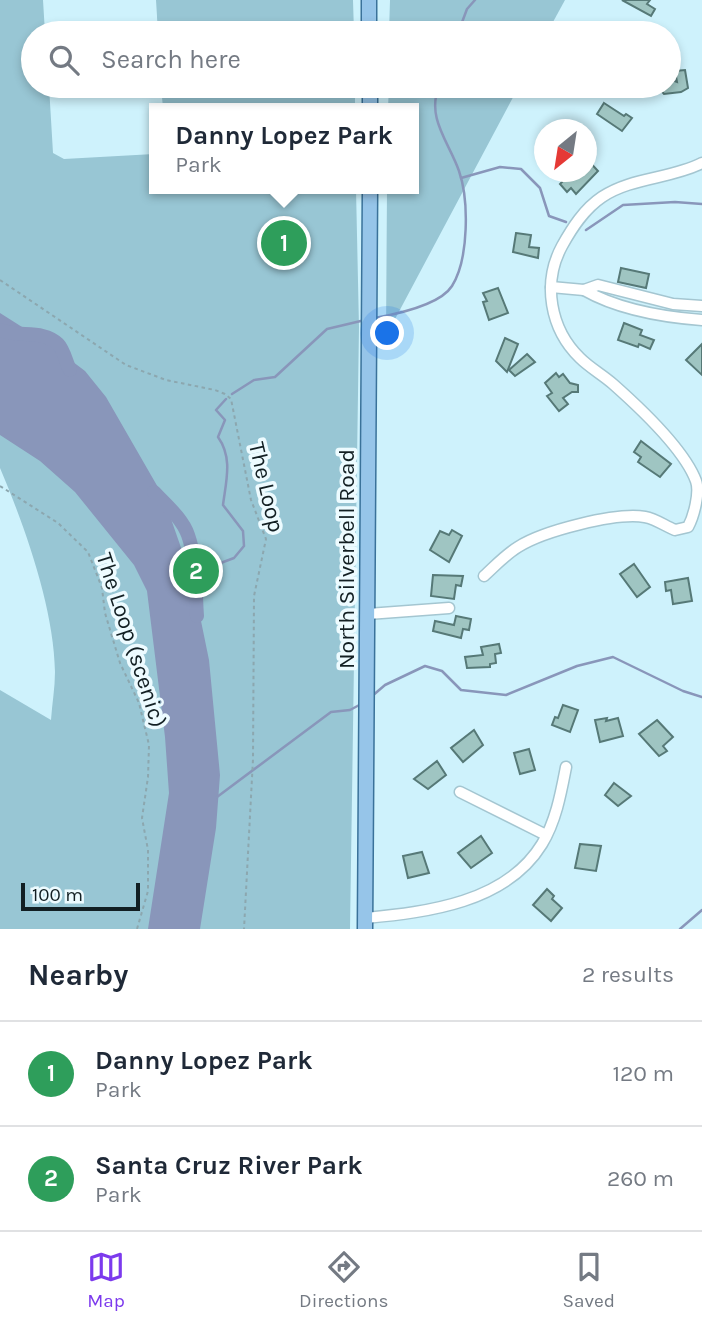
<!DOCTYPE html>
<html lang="en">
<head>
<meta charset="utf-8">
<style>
  :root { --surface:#fff; --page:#f2f2f3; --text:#1f2937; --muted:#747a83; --line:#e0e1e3; --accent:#7c3aed }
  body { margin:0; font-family:Karla,sans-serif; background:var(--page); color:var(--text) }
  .compass { position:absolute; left:534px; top:119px; width:63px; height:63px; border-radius:50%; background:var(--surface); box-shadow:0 4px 10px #0003; rotate:210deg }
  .scale { position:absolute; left:21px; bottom:18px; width:119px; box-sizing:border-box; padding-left:7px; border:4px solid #121f23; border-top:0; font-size:19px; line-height:24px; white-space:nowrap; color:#121f23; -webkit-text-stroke:5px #edfbff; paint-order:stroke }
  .you { position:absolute; left:388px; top:334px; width:24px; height:24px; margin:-18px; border:5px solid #fff; border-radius:50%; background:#1a73e8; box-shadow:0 0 0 10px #1a73e833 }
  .badge { display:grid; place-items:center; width:46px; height:46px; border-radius:50%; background:var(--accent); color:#fff; font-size:23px; font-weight:700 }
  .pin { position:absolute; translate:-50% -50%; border:4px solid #fff; box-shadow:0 2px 7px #0006 }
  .popup { position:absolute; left:149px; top:103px; width:270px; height:91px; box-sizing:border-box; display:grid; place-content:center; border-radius:0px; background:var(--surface); filter:drop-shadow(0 2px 5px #0005); font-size:23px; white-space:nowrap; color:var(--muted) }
  .popup b { font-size:26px; color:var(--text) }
  .popup::after { content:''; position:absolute; left:50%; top:100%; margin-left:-14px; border:14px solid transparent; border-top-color:var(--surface) }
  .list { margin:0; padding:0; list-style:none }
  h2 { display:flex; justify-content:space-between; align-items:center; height:91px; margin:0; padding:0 28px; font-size:30px }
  h2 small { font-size:23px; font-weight:400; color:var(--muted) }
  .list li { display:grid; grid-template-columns:46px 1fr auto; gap:21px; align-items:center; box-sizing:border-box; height:105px; padding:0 28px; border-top:2px solid var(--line) }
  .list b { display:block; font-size:26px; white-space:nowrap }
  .list p { margin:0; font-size:23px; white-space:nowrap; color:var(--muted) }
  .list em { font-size:23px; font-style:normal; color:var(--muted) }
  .icon { flex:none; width:38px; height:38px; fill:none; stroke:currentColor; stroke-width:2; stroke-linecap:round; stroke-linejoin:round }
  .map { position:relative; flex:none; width:702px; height:929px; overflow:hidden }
  .search { position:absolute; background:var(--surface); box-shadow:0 4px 10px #0003; left:21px; right:21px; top:21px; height:77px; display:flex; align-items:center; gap:18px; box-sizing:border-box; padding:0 24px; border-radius:38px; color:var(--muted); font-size:26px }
  .sheet { height:301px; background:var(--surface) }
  nav { display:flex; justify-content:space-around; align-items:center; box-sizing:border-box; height:98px; border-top:2px solid var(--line); background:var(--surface); font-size:19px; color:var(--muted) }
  nav a { display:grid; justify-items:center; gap:4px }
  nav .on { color:var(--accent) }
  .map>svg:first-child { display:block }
</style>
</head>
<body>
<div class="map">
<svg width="702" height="929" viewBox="0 0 702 929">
  <rect width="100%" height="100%" fill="#cef2fc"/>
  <!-- green -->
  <g fill="#98c6d4">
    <path d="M0,0H43L45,33H33V86H49L53,153L64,159L154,154V189H356L359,327L350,929H0V690L51,720C52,704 55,688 55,672C54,608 25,527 0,468Z"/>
    <path d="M156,0H353L354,33H158Z"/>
    <path d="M390,0H565L547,33H389Z"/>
    <path d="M161,86H355V108H163Z"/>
    <path d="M389,86H519L386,336L387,189H414V108H388Z"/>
  </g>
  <!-- water -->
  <path fill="#8996ba" d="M0,313L52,346L85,371L106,397L163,496L193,582L209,660L220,775L216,828L200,929H148L169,793L165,737L147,591L134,565L75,492L40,461L0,435Z"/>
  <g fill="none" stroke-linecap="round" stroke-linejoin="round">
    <!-- stream -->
    <g stroke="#8996ba" stroke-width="2.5">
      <path d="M458,33L467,9L475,0"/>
      <path d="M461,178L500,167L521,169L540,188L549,216L566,222"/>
      <path d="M586,230L623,205L675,202L702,204"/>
      <path d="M375,318C397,314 440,305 452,286C469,259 469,200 459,171C449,142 426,118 439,86"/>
      <path d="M232,394L254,380L275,377L327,329L365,320"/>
      <path d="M194,573L234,558L244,546L243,531L223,505C226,481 233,458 218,437L225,420L216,410L226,399"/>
      <path d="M371,697L385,685L425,666L442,671L461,690L506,695L577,666L613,657L683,691L702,697"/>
      <path d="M217,797L331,712L350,710L363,703"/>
      <path d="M680,929L702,910"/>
    </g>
    <!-- river -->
    <g stroke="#8996ba" stroke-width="14">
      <path d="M0,330C18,338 43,329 58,344C64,350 66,362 70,370"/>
      <path d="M154,492C166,505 182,518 188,535C197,560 195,590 197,616"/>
    </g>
  </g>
  <!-- building -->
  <g fill="#9fc5c2" stroke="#567977" stroke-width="2">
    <path d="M622,0H650L647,4L655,9L651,16Z"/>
    <path d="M685,70L688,88L681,92L664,94L657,86H669V79L677,82L675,71Z"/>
    <path d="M604,103L624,116L626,114L632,118L622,131L597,114Z"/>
    <path d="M586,158L598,171L576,194L571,188L567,192L560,184L563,181L561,179L569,172H586Z"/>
    <path d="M516,233L531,235L529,247L539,248L538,258L513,252Z"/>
    <path d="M621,268L649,274L646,288L618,282Z"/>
    <path d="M498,288L508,313L489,320L483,302L487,301L483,293Z"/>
    <path d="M624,323L642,330L640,335L654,340L650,349L639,344L638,347L618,340Z"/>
    <path d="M505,338L518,344L507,372L496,361Z"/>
    <path d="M702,344V375L686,360Z"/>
    <path d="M527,354L535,362L515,376L509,370Z"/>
    <path d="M556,373L559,377L563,374L570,383L578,385V392H572L563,398L568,404L559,411L547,396L552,393L545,383Z"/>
    <path d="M641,441L671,464L660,477L638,462L641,457L634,452Z"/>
    <path d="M452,530L462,536L449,562L430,550L440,531L449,535Z"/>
    <path d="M634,564L650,587L637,597L620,574Z"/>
    <path d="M433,575L463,576L461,586L456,585L454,599L431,596Z"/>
    <path d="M688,578L692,601L673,604L671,590L666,591L665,582Z"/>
    <path d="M456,616L471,619L469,630L463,629L461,638L433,631L435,621L454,625Z"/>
    <path d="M499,644L501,653L495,654L496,663L490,664V667L467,668L465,657L483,655L481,647Z"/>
    <path d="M563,705L578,710L570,732L552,725L555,717L558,718Z"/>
    <path d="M607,718L606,721L618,718L623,736L600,742L595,720Z"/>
    <path d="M657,720L673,737L663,746L667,751L659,756L639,734Z"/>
    <path d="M474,730L483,745L463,762L451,748Z"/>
    <path d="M529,749L535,770L520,774L514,753Z"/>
    <path d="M437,761L446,775L428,789L414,779Z"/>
    <path d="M614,783L631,796L618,806L605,795Z"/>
    <path d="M481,836L492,853L471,868L458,853Z"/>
    <path d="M580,844L601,846L596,871L575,868Z"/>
    <path d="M422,852L429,873L408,878L403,856Z"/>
    <path d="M547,889L554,896L552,899L562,908L551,921L533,905Z"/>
  </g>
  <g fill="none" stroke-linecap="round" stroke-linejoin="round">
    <defs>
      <g id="minor">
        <path d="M551,287L584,290L598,285L673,304L702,306"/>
        <path d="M584,290C619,310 662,317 702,320"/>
        <path d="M484,576C495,566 505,555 518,547C543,531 616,512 645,517C656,519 665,526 675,530L688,527C694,516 700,492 696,481C684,449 639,407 613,384C603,375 590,368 580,358C550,329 542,283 562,246C572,228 584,209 602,197C632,177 671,179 702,163"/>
        <path d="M368,614L449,608"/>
        <path d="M460,792L546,835"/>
        <path d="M366,918C427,912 506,903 542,844C556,821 561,793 566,767"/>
      </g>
      <g id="major">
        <path d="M369,0V33"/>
        <path d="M370,86V108"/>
        <path d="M365,929L370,189"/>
      </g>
    </defs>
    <!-- minor casing -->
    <use href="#minor" stroke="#a4c6d1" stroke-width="13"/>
    <!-- major casing -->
    <use href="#major" stroke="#3a729a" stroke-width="17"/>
    <!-- path -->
    <g stroke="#8ca7af" stroke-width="2" stroke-dasharray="3.5 3.5" stroke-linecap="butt">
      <path d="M0,280L126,365L166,380L215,390L225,394L231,399L251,500L266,539L254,596L253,759L244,929"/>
      <path d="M0,486L58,523L88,552L102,588L105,613L120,663L139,703L149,745L148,777L142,818L148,850V891L137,929"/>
    </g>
    <!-- minor -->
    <use href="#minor" stroke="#fff" stroke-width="10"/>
    <!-- major -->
    <use href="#major" stroke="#96c5e9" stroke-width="14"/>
  </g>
  <g text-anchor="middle" stroke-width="7" stroke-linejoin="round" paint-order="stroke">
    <!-- street labels -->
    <g font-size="23" fill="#121f23" stroke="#edfbff">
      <text transform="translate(267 487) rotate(77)" y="8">The Loop</text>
      <text transform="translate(346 559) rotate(-90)" y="8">North Silverbell Road</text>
      <text transform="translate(132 640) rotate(72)" y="8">The Loop (scenic)</text>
    </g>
  </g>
</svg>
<svg class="compass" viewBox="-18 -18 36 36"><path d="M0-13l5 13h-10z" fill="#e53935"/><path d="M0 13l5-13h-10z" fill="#747a83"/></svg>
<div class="scale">100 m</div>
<div class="you"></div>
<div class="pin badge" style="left:284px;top:243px;background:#2e9e5b">1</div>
<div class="popup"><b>Danny Lopez Park</b>Park</div>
<div class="pin badge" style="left:196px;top:571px;background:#2e9e5b">2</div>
<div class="search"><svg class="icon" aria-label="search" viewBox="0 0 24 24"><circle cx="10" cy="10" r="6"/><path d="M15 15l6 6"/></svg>Search here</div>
</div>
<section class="sheet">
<h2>Nearby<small>2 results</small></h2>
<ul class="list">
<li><span class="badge" style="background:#2e9e5b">1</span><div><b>Danny Lopez Park</b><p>Park</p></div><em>120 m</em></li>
<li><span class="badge" style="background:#2e9e5b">2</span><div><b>Santa Cruz River Park</b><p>Park</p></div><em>260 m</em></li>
</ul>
</section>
<nav>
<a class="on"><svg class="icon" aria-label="map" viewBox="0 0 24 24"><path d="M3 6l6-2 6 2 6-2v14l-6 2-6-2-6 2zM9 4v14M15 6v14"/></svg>Map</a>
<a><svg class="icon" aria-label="directions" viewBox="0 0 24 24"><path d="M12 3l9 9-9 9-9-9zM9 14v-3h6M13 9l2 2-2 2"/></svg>Directions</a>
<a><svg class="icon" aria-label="saved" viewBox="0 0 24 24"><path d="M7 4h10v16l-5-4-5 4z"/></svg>Saved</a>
</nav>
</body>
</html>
